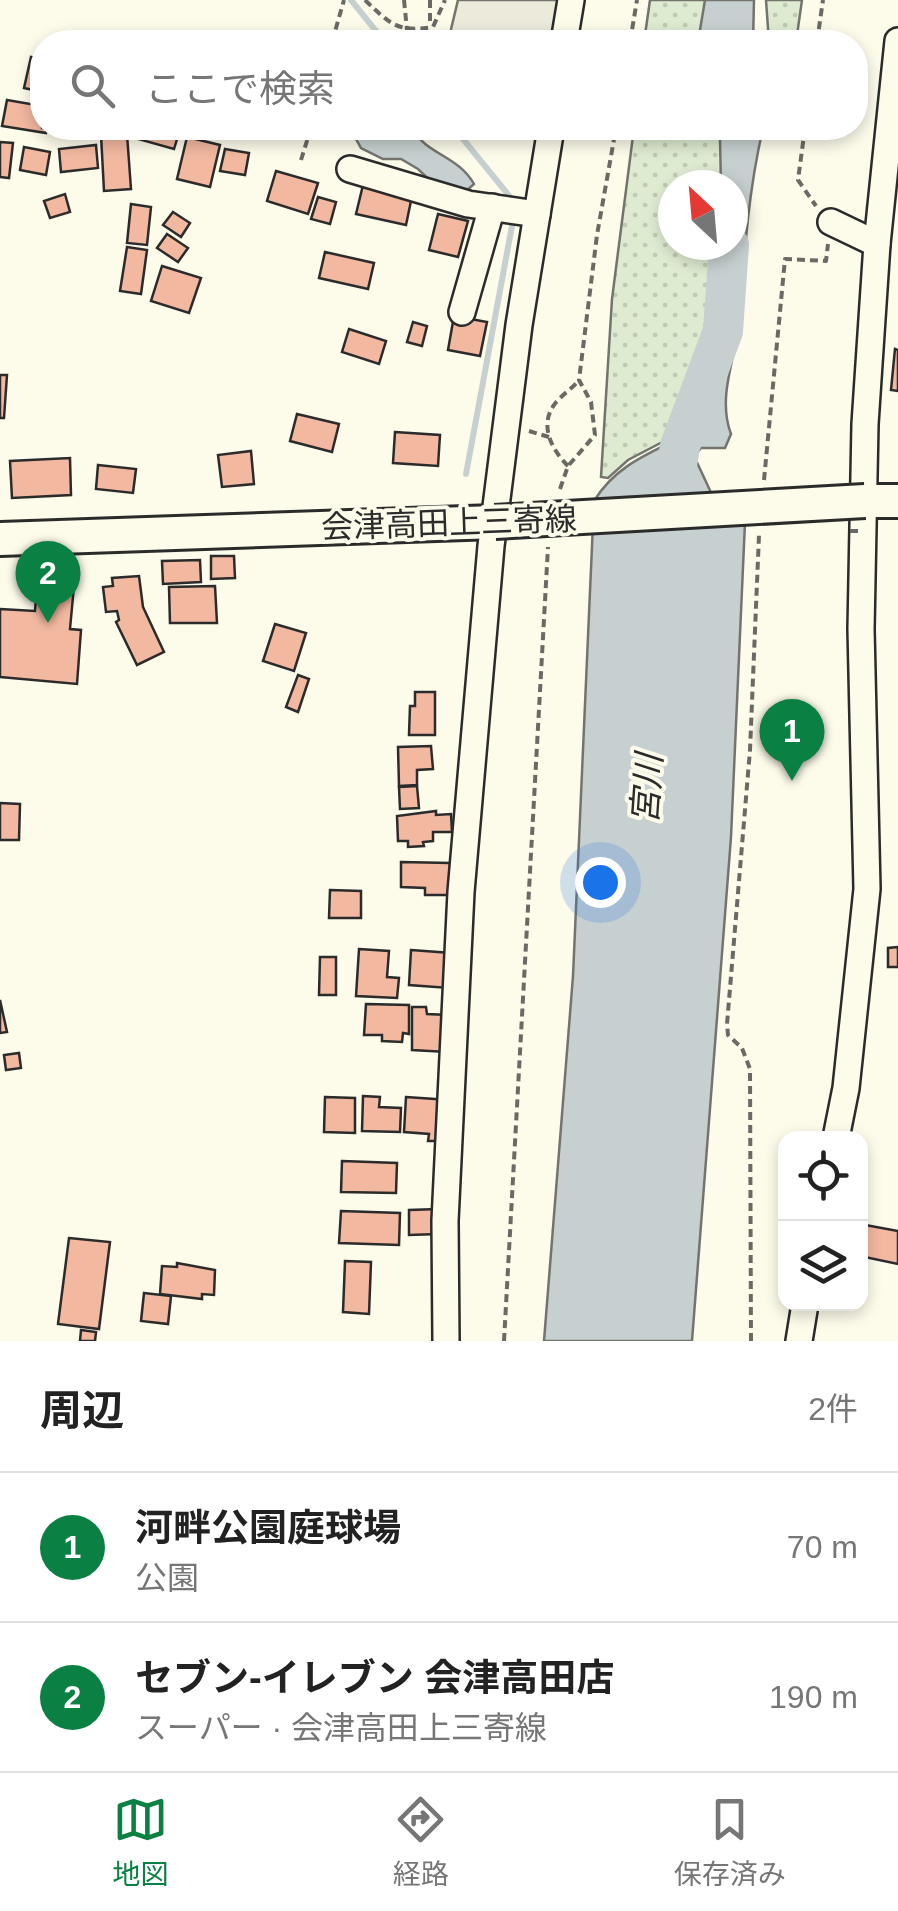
<!DOCTYPE html>
<html lang="ja">
<head>
<meta charset="utf-8">
<style>
  :root { --surface:#fff; --page:#f6f6f6; --text:#222; --muted:#767676; --line:#e0e0e0; --accent:#0b8043 }
  body { margin:0; font-family:Helvetica,"Noto Sans JP",sans-serif; background:var(--page); color:var(--text) }
  .controls { position:absolute; right:30px; bottom:30px; display:grid; overflow:hidden; border-radius:20px; box-shadow:0 5px 15px #0003 }
  .controls button { width:90px; height:90px; display:grid; place-items:center; padding:0; border:0; border-bottom:2px solid var(--line); background:var(--surface); color:var(--text); font:50px sans-serif }
  .compass { position:absolute; left:658px; top:170px; width:90px; height:90px; border-radius:50%; background:var(--surface); box-shadow:0 5px 15px #0003; rotate:334deg }
  .you { position:absolute; left:600px; top:882px; width:35px; height:35px; margin:-25px; border:8px solid #fff; border-radius:50%; background:#1a73e8; box-shadow:0 0 0 15px #1a73e833 }
  .badge { display:grid; place-items:center; width:65px; height:65px; border-radius:50%; background:var(--accent); color:#fff; font-size:32px; font-weight:700 }
  .pin { position:absolute; translate:-50% -82px; filter:drop-shadow(0 2px 5px #0008) }
  .pin::after { content:''; position:absolute; top:52px; width:35px; height:30px; background:inherit; clip-path:polygon(0 0,100% 0,50% 100%) }
  .list { margin:0; padding:0; list-style:none }
  h2 { display:flex; justify-content:space-between; align-items:center; height:130px; margin:0; padding:0 40px; font-size:42px }
  h2 small { font-size:32px; font-weight:400; color:var(--muted) }
  .list li { display:grid; grid-template-columns:65px 1fr auto; gap:30px; align-items:center; box-sizing:border-box; height:150px; padding:0 40px; border-top:2px solid var(--line) }
  .list b { display:block; font-size:38px; white-space:nowrap }
  .list p { margin:0; font-size:32px; white-space:nowrap; color:var(--muted) }
  .list em { font-size:32px; font-style:normal; color:var(--muted) }
  .icon { flex:none; width:55px; height:55px; fill:none; stroke:currentColor; stroke-width:2; stroke-linecap:round; stroke-linejoin:round }
  .map { position:relative; flex:none; width:898px; height:1341px; overflow:hidden }
  .search { position:absolute; background:var(--surface); box-shadow:0 5px 15px #0003; left:30px; right:30px; top:30px; height:110px; display:flex; align-items:center; gap:25px; box-sizing:border-box; padding:0 35px; border-radius:40px; color:var(--muted); font-size:38px }
  .sheet { height:430px; background:var(--surface) }
  nav { display:flex; justify-content:space-around; align-items:center; box-sizing:border-box; height:140px; border-top:2px solid var(--line); background:var(--surface); font-size:28px; color:var(--muted) }
  nav a { display:grid; justify-items:center; gap:5px }
  nav .on { color:var(--accent) }
  .map>svg:first-child { display:block }
</style>
</head>
<body>
<div class="map">
<svg width="898" height="1341" viewBox="0 0 898 1341">
  <defs>
    <pattern id="grass-dots" width="8" height="8" patternUnits="userSpaceOnUse" patternTransform="scale(2.5)"><rect width="8" height="8" fill="#deebd1"/><path d="M2 2h.1M6 6h.1" fill="none" stroke="#bfcab4" stroke-width="1.8" stroke-linecap="round"/></pattern>
  </defs>
  <rect width="100%" height="100%" fill="#fdfbea"/>
  <!-- grass -->
  <g fill="url(#grass-dots)" stroke="#74746e" stroke-width="2.5">
    <path d="M650,0H719L731,42H644Z"/>
    <path d="M766,0H802L796,42H769Z"/>
    <path d="M634,128H730L725,185H673V245H716L710,288V340L698,419L691,427L628,460L608,478L601,477L612,299Z"/>
  </g>
  <!-- parking -->
  <path fill="#eceadb" stroke="#74746e" stroke-width="2.5" d="M458,0H564L556,42H448Z"/>
  <!-- water -->
  <g fill="#c7d0d0" stroke="#74746e" stroke-width="2.5">
    <path d="M705,0H754L753,42H698Z"/>
    <path d="M350,128H410C430,156 458,156 474,184L463,194L439,189L418,169L401,159H383L361,148Z"/>
    <path d="M713,128H763C749,189 744,249 741,312C738,352 716,395 731,434L725,448H701L694,456L714,499L745,522L731,837L692,1341H544L573,976L594,501C619,460 659,451 698,428L702,416L712,339L711,288L716,245H733V185H721L720,140Z"/>
  </g>
  <g fill="none" stroke-linecap="round" stroke-linejoin="round">
    <!-- stream -->
    <g stroke="#c7d0d0" stroke-width="6">
      <path d="M351,0L385,42"/>
      <path d="M454,128L515,203"/>
      <path d="M466,474L514,215"/>
    </g>
    <!-- river -->
    <path stroke="#c7d0d0" stroke-width="40" d="M674,485L680,446L723,331L729,245"/>
  </g>
  <!-- building -->
  <g fill="#f2b8a0" stroke="#2b2b2b" stroke-width="2.5">
    <path d="M31,57L42,59V92L24,88Z"/>
    <path d="M7,100L42,106V128H47L46,133L2,126Z"/>
    <path d="M141,128L178,136L174,149L138,139Z"/>
    <path d="M127,134L131,189L104,191L101,135Z"/>
    <path d="M187,137L220,145L210,187L177,179Z"/>
    <path d="M0,142L13,143L9,178L0,177Z"/>
    <path d="M96,145L98,168L61,172L59,149Z"/>
    <path d="M24,147L50,152L46,175L20,170Z"/>
    <path d="M225,149L249,153L245,175L220,171Z"/>
    <path d="M276,171L318,183L308,214L267,201Z"/>
    <path d="M363,185L412,196L406,225L356,214Z"/>
    <path d="M65,194L70,212L50,218L44,201Z"/>
    <path d="M318,197L336,202L330,224L311,219Z"/>
    <path d="M131,204L151,207L147,245L127,243Z"/>
    <path d="M173,212L190,223L181,237L163,225Z"/>
    <path d="M438,214L468,221L458,257L429,250Z"/>
    <path d="M167,234L188,248L178,262L157,248Z"/>
    <path d="M127,247L147,250L141,294L120,291Z"/>
    <path d="M325,252L374,263L368,289L319,278Z"/>
    <path d="M162,266L201,278L189,313L151,301Z"/>
    <path d="M454,316L487,322L480,356L448,350Z"/>
    <path d="M413,322L427,326L422,346L407,342Z"/>
    <path d="M349,329L386,341L379,364L342,352Z"/>
    <path d="M895,349L898,350V391L891,390Z"/>
    <path d="M0,375H7L4,418H0Z"/>
    <path d="M297,414L339,424L332,452L290,441Z"/>
    <path d="M395,432L440,435L438,466L393,463Z"/>
    <path d="M251,451L254,484L222,487L218,455Z"/>
    <path d="M70,458L71,495L12,498L10,461Z"/>
    <path d="M98,465L136,469L133,493L96,489Z"/>
    <path d="M211,556H234L235,578L211,579Z"/>
    <path d="M200,560L201,582L163,584L162,561Z"/>
    <path d="M38,572L75,575L70,629L81,630L77,684L0,677V609L35,611Z"/>
    <path d="M139,576L143,607L164,652L137,665L116,622L119,620L117,611L106,612L103,587L113,586L112,578Z"/>
    <path d="M215,586L217,623H170L169,587Z"/>
    <path d="M275,624L306,633L294,671L263,661Z"/>
    <path d="M298,675L309,679L298,712L286,707Z"/>
    <path d="M415,692H435V735H409L410,706H415Z"/>
    <path d="M431,746L433,769L417,770V785L399,786L398,747Z"/>
    <path d="M417,786L419,808L400,809L399,787Z"/>
    <path d="M0,803L20,804L19,840H0Z"/>
    <path d="M436,811V815L451,814L452,832H433V841L423,842L424,846L408,847V841H398L397,816Z"/>
    <path d="M401,862L450,863V895H425V888L401,887Z"/>
    <path d="M330,890L361,891V918H329Z"/>
    <path d="M898,947V967H888V948Z"/>
    <path d="M359,949L389,951L387,977L399,978L397,998L356,996Z"/>
    <path d="M411,950L451,953L449,988L409,985Z"/>
    <path d="M320,957H336V995H319Z"/>
    <path d="M0,1000L7,1032L0,1033Z"/>
    <path d="M366,1004L409,1005V1034L403,1033L402,1042L382,1041V1035H364Z"/>
    <path d="M412,1007H426L427,1014L449,1015L447,1052L412,1050Z"/>
    <path d="M19,1053L21,1068L6,1070L4,1055Z"/>
    <path d="M363,1096L380,1097L379,1107L401,1108L400,1132L362,1131Z"/>
    <path d="M325,1097L355,1098V1133L324,1132Z"/>
    <path d="M406,1097L449,1100L440,1141H428L429,1134L404,1132Z"/>
    <path d="M342,1161L397,1163L396,1193L341,1192Z"/>
    <path d="M438,1209V1234L409,1235V1210Z"/>
    <path d="M341,1211L400,1213L399,1245L339,1243Z"/>
    <path d="M860,1224L898,1231V1264L860,1256Z"/>
    <path d="M69,1238L110,1242L99,1329L58,1324Z"/>
    <path d="M345,1261L371,1262L369,1314L343,1312Z"/>
    <path d="M177,1263L215,1270L214,1295L202,1294V1299L160,1294L162,1266L177,1267Z"/>
    <path d="M144,1293L171,1296L168,1324L141,1321Z"/>
    <path d="M81,1330L96,1332L95,1341H80Z"/>
  </g>
  <g fill="none" stroke-linecap="round" stroke-linejoin="round">
    <defs>
      <g id="minor">
        <path d="M564,42L571,0"/>
        <path d="M350,169L468,204L537,214"/>
        <path d="M831,222L877,244"/>
        <path d="M462,312L492,207"/>
        <path d="M836,1138L846,1088L867,889L861,629L865,424L877,244L898,41"/>
        <path d="M446,1341L445,1221L461,892L491,546L519,325L551,128"/>
        <path d="M799,1341L805,1304"/>
      </g>
      <g id="major">
        <path d="M865,501H898"/>
        <path d="M0,539L495,522"/>
      </g>
    </defs>
    <!-- minor casing -->
    <use href="#minor" stroke="#2b2b2b" stroke-width="30"/>
    <!-- major casing -->
    <use href="#major" stroke="#2b2b2b" stroke-width="38"/>
    <!-- path -->
    <g stroke="#6a6964" stroke-width="4" stroke-dasharray="8 5" stroke-linecap="butt">
      <path d="M365,0C390,24 398,33 433,27L445,0"/>
      <path d="M404,0L407,30"/>
      <path d="M430,0V25"/>
      <path d="M332,42L344,0"/>
      <path d="M630,42L637,0"/>
      <path d="M817,42L823,0"/>
      <path d="M805,128L798,180L816,206"/>
      <path d="M301,160L311,128"/>
      <path d="M529,431L549,437"/>
      <path d="M568,466C552,450 539,426 554,405C560,396 572,389 579,380"/>
      <path d="M764,480L785,259L826,261L828,244"/>
      <path d="M560,489L568,466L595,435L591,402L579,380L597,235L616,128"/>
      <path d="M504,1341L548,547"/>
      <path d="M751,1341L750,1069L742,1048L728,1035L727,1024L750,750L759,535"/>
    </g>
    <!-- minor -->
    <use href="#minor" stroke="#fdfbea" stroke-width="25"/>
    <!-- major -->
    <use href="#major" stroke="#fdfbea" stroke-width="32"/>
    <defs>
      <path id="major-bridge" d="M495,522L865,501"/>
    </defs>
    <!-- major-bridge casing -->
    <use href="#major-bridge" stroke="#2b2b2b" stroke-width="38" stroke-linecap="butt"/>
    <!-- path-bridge -->
    <path stroke="#6a6964" stroke-width="4" stroke-dasharray="8 5" stroke-linecap="butt" d="M850,531H862"/>
    <!-- major-bridge -->
    <use href="#major-bridge" stroke="#fdfbea" stroke-width="32"/>
  </g>
  <g text-anchor="middle" stroke-width="8" stroke-linejoin="round" paint-order="stroke">
    <!-- street labels -->
    <g font-size="32" fill="#2b2b2b" stroke="#fdfbea">
      <text transform="translate(449 523) rotate(-2)" y="11">会津高田上三寄線</text>
    </g>
    <!-- water labels -->
    <g font-size="35" font-style="italic" fill="#2b2b2b" stroke="#fdfbea">
      <text transform="translate(647 789) rotate(-86)" y="12">宮川</text>
    </g>
  </g>
</svg>
<div class="controls">
<button><svg class="icon" aria-label="locate" viewBox="0 0 24 24"><circle cx="12" cy="12" r="6"/><path d="M12 2v4M12 18v4M2 12h4M18 12h4"/></svg></button>
<button><svg class="icon" aria-label="layers" viewBox="0 0 24 24"><path d="M12 4l9 5-9 5-9-5zM3 14l9 5 9-5"/></svg></button>
</div>
<svg class="compass" viewBox="-18 -18 36 36"><path d="M0-13l5 13h-10z" fill="#e53935"/><path d="M0 13l5-13h-10z" fill="#767676"/></svg>
<div class="you"></div>
<div class="pin badge" style="left:792px;top:781px">1</div>
<div class="pin badge" style="left:48px;top:623px">2</div>
<div class="search"><svg class="icon" aria-label="search" viewBox="0 0 24 24"><circle cx="10" cy="10" r="6"/><path d="M15 15l6 6"/></svg>ここで検索</div>
</div>
<section class="sheet">
<h2>周辺<small>2件</small></h2>
<ul class="list">
<li><span class="badge">1</span><div><b>河畔公園庭球場</b><p>公園</p></div><em>70 m</em></li>
<li><span class="badge">2</span><div><b>セブン-イレブン 会津高田店</b><p>スーパー · 会津高田上三寄線</p></div><em>190 m</em></li>
</ul>
</section>
<nav>
<a class="on"><svg class="icon" aria-label="map" viewBox="0 0 24 24"><path d="M3 6l6-2 6 2 6-2v14l-6 2-6-2-6 2zM9 4v14M15 6v14"/></svg>地図</a>
<a><svg class="icon" aria-label="directions" viewBox="0 0 24 24"><path d="M12 3l9 9-9 9-9-9zM9 14v-3h6M13 9l2 2-2 2"/></svg>経路</a>
<a><svg class="icon" aria-label="saved" viewBox="0 0 24 24"><path d="M7 4h10v16l-5-4-5 4z"/></svg>保存済み</a>
</nav>
</body>
</html>
